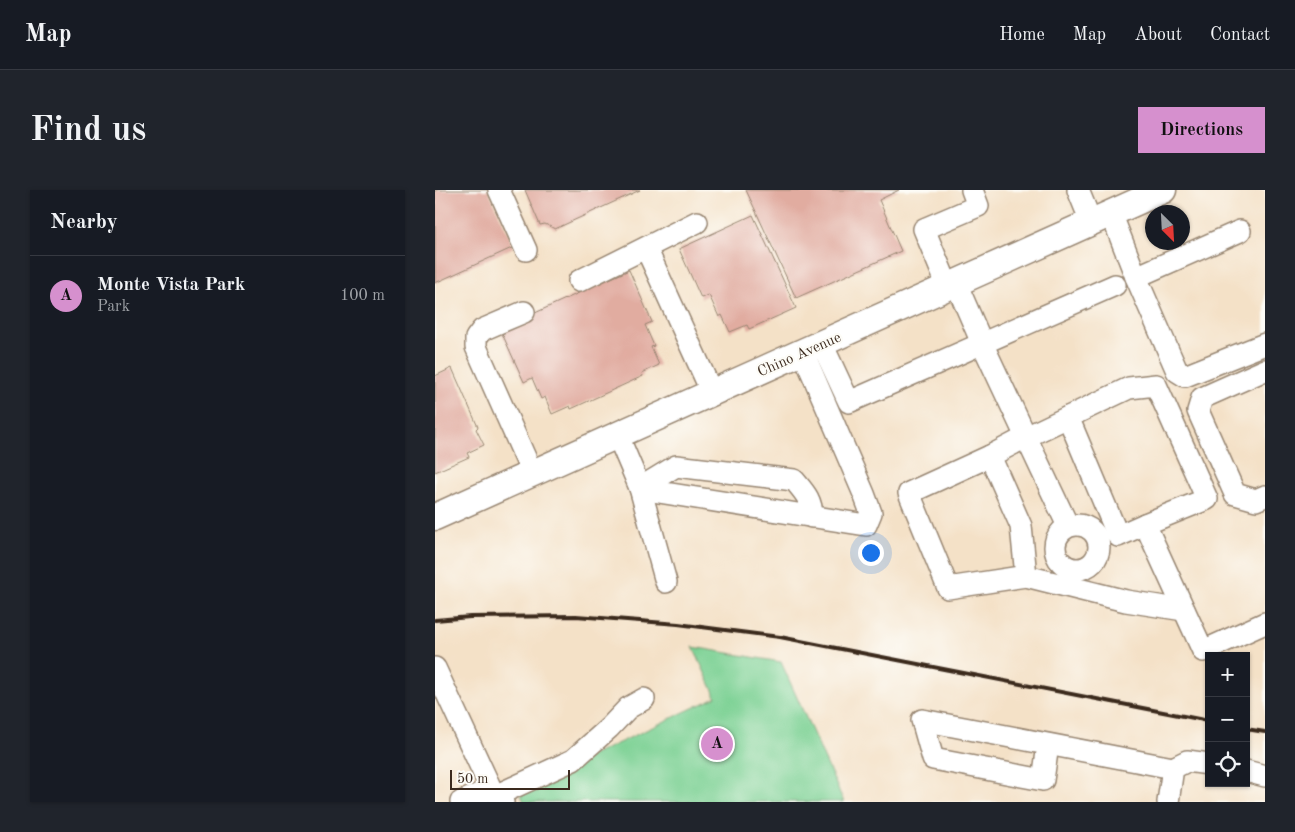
<!DOCTYPE html>
<html lang="en">
<head>
<meta charset="utf-8">
<style>
  :root { --surface:#171b24; --page:#20242c; --text:#f1f3f6; --muted:#9ea1a6; --line:#363941; --accent:#d690ce }
  body { margin:0; font-family:"Old Standard TT",serif; background:var(--page); color:var(--text) }
  .controls { position:absolute; right:15px; bottom:15px; display:grid; overflow:hidden; border-radius:0px; box-shadow:0 1px 4px #0004 }
  .controls button { width:45px; height:45px; display:grid; place-items:center; padding:0; border:0; border-bottom:1px solid var(--line); background:var(--surface); color:var(--text); font:25px sans-serif }
  .compass { position:absolute; left:710px; top:15px; width:45px; height:45px; border-radius:50%; background:var(--surface); box-shadow:0 1px 4px #0004; rotate:156deg }
  .scale { position:absolute; left:15px; bottom:12px; width:120px; box-sizing:border-box; padding-left:5px; border:2px solid #3b2a1e; border-top:0; font-size:14px; line-height:18px; white-space:nowrap; color:#3b2a1e; -webkit-text-stroke:4px #fdfcf7; paint-order:stroke }
  .you { position:absolute; left:435px; top:362px; width:18px; height:18px; margin:-12px; border:4px solid #fff; border-radius:50%; background:#1a73e8; box-shadow:0 0 0 8px #1a73e833 }
  .badge { display:grid; place-items:center; width:32px; height:32px; border-radius:50%; background:var(--accent); color:#111; font-size:16px; font-weight:700 }
  .pin { position:absolute; translate:-50% -50%; border:2px solid #fff; box-shadow:0 1px 5px #0006 }
  .list { margin:0; padding:0; list-style:none }
  h2 { display:flex; justify-content:space-between; align-items:center; height:65px; margin:0; padding:0 20px; font-size:21px }
  h2 small { font-size:16px; font-weight:400; color:var(--muted) }
  .list li { display:grid; grid-template-columns:32px 1fr auto; gap:15px; align-items:center; box-sizing:border-box; height:80px; padding:0 20px; border-top:1px solid var(--line) }
  .list b { display:block; font-size:19px; white-space:nowrap }
  .list p { margin:0; font-size:16px; white-space:nowrap; color:var(--muted) }
  .list em { font-size:16px; font-style:normal; color:var(--muted) }
  .icon { flex:none; width:28px; height:28px; fill:none; stroke:currentColor; stroke-width:2; stroke-linecap:round; stroke-linejoin:round }
  .map { position:relative; flex:none; width:830px; height:612px; overflow:hidden; border-radius:0px }
  header { display:flex; align-items:center; gap:30px; box-sizing:border-box; height:70px; padding:0 25px; background:var(--surface); border-bottom:1px solid var(--line) }
  header strong { font-size:24px }
  nav { display:flex; gap:28px; margin-inline-start:auto; font-size:18px }
  .intro { display:flex; align-items:center; justify-content:space-between; box-sizing:border-box; height:120px; padding:0 30px }
  h1 { margin:0; font-size:35px }
  .button { padding:12px 22px; border-radius:0px; background:var(--accent); color:#111; font-size:18px; font-weight:700 }
  main { display:flex; gap:30px; padding:0 30px }
  aside { flex:1; background:var(--surface); border-radius:0px; box-shadow:0 1px 4px #0004 }
  .map>svg:first-child { display:block }
</style>
</head>
<body>
<header>
<strong>Map</strong>
<nav><a>Home</a><a>Map</a><a>About</a><a>Contact</a></nav>
</header>
<div class="intro"><h1>Find us</h1><a class="button">Directions</a></div>
<main>
<aside>
<h2>Nearby<small></small></h2>
<ul class="list">
<li><span class="badge">A</span><div><b>Monte Vista Park</b><p>Park</p></div><em>100 m</em></li>
</ul>
</aside>
<div class="map">
<svg width="830" height="612" viewBox="0 0 830 612">
  <rect width="100%" height="100%" fill="#fdfcf7"/>
  <filter id="ink" filterUnits="userSpaceOnUse"><feTurbulence type="fractalNoise" baseFrequency=".02" numOctaves="2"/><feDisplacementMap in="SourceGraphic" scale="10" xChannelSelector="R" yChannelSelector="G"/><feConvolveMatrix kernelMatrix="1 2 1 2 8 2 1 2 1" color-interpolation-filters="sRGB"/></filter>
  <filter id="wash" filterUnits="userSpaceOnUse"><feTurbulence type="fractalNoise" baseFrequency=".0096" numOctaves="4" result="noise"/><feDisplacementMap in="SourceGraphic" scale="20" xChannelSelector="R" yChannelSelector="G"/><feGaussianBlur stdDeviation="1.12" result="paint"/><feColorMatrix in="noise" values="0 0 0 0 0 0 0 0 0 0 0 0 0 0 0 0 0 1.4 0 .05"/><feComposite in="paint" operator="in"/></filter>
  <g filter="url(#wash)">
    <rect width="100%" height="100%" fill="#f4e1c7"/>
    <!-- green -->
    <path fill="#7dd194" stroke="#5c7e59" d="M258,457L346,472L409,612H89L84,600L281,507Z"/>
    <g id="blocks">
      <!-- building -->
      <g fill="#e1aca0">
        <path d="M0,0H53L79,57L0,93Z"/>
        <path d="M90,0H205L120,39L110,34L105,35Z"/>
        <path d="M311,0H464L444,10L466,61L361,108Z"/>
        <path d="M318,25L361,118L314,139L312,135L295,142L287,125L284,127L274,105L266,108L244,59Z"/>
        <path d="M194,80L217,132L210,135L219,156L216,157L224,175L207,183L208,186L136,219L135,216L117,224L110,207L106,209L97,188L89,192L65,139Z"/>
        <path d="M17,178L43,237L41,239L49,255L32,263L34,267L0,282V186Z"/>
      </g>
    </g>
  </g>
  <g filter="url(#ink)">
    <use href="#blocks" fill-opacity="0" stroke="#988672" stroke-width="1"/>
    <g fill="none" stroke-linecap="round" stroke-linejoin="round">
      <defs>
        <g id="minor">
          <path d="M64,0L91,60"/>
          <path d="M643,0L656,32"/>
          <path d="M676,23L701,87L805,41"/>
          <path d="M211,58L277,203"/>
          <path d="M701,87L742,181L750,186L830,154"/>
          <path d="M144,91L262,32"/>
          <path d="M521,93L547,153L591,247L694,198L721,195L772,309L710,334L768,461L830,433"/>
          <path d="M513,97L489,39L543,16L537,0"/>
          <path d="M89,122L47,140L41,148V157L97,283"/>
          <path d="M387,154L414,212L680,95"/>
          <path d="M830,180L767,208L763,221L800,304L821,310L830,306"/>
          <path d="M633,227L683,346L710,334"/>
          <path d="M183,246L205,298L211,300L431,335L436,323L429,304L368,162"/>
          <path d="M555,266L474,303L513,398L591,386"/>
          <circle cx="642" cy="357" r="22"/>
          <path d="M633,336L591,247L555,266L586,336L591,386L691,411L749,420"/>
          <path d="M231,392L205,298L241,276L359,290C370,303 377,310 377,327"/>
          <path d="M0,478L56,599L68,612"/>
          <path d="M613,555L608,590L498,569L487,530L738,578"/>
          <path d="M811,581L830,586"/>
          <path d="M62,605L138,570L174,538L193,518L209,509"/>
          <path d="M26,612L56,599"/>
          <path d="M733,612L738,578L752,571L774,574"/>
        </g>
        <path id="major" d="M0,327L728,0"/>
      </defs>
      <!-- minor casing -->
      <use href="#minor" stroke="#988672" stroke-width="24"/>
      <!-- major casing -->
      <use href="#major" stroke="#988672" stroke-width="29"/>
      <!-- minor -->
      <use href="#minor" stroke="#fff" stroke-width="21"/>
      <!-- major -->
      <use href="#major" stroke="#fff" stroke-width="26"/>
      <!-- rail -->
      <g stroke="#3b2a1e" stroke-width="4">
        <path d="M0,430L35,427L141,426L243,434L345,447L774,531"/>
        <path d="M811,539L830,542"/>
      </g>
    </g>
  </g>
  <g text-anchor="middle" stroke-width="4.5" stroke-linejoin="round" paint-order="stroke">
    <!-- street labels -->
    <g font-size="15" fill="#3b2a1e" stroke="#fdfcf7">
      <text transform="translate(364 164) rotate(-24)" y="5">Chino Avenue</text>
    </g>
  </g>
</svg>
<div class="controls">
<button>+</button>
<button>−</button>
<button><svg class="icon" aria-label="locate" viewBox="0 0 24 24"><circle cx="12" cy="12" r="6"/><path d="M12 2v4M12 18v4M2 12h4M18 12h4"/></svg></button>
</div>
<svg class="compass" viewBox="-18 -18 36 36"><path d="M0-13l5 13h-10z" fill="#e53935"/><path d="M0 13l5-13h-10z" fill="#9ea1a6"/></svg>
<div class="scale">50 m</div>
<div class="you"></div>
<div class="pin badge" style="left:282px;top:554px">A</div>
</div>
</main>
</body>
</html>
